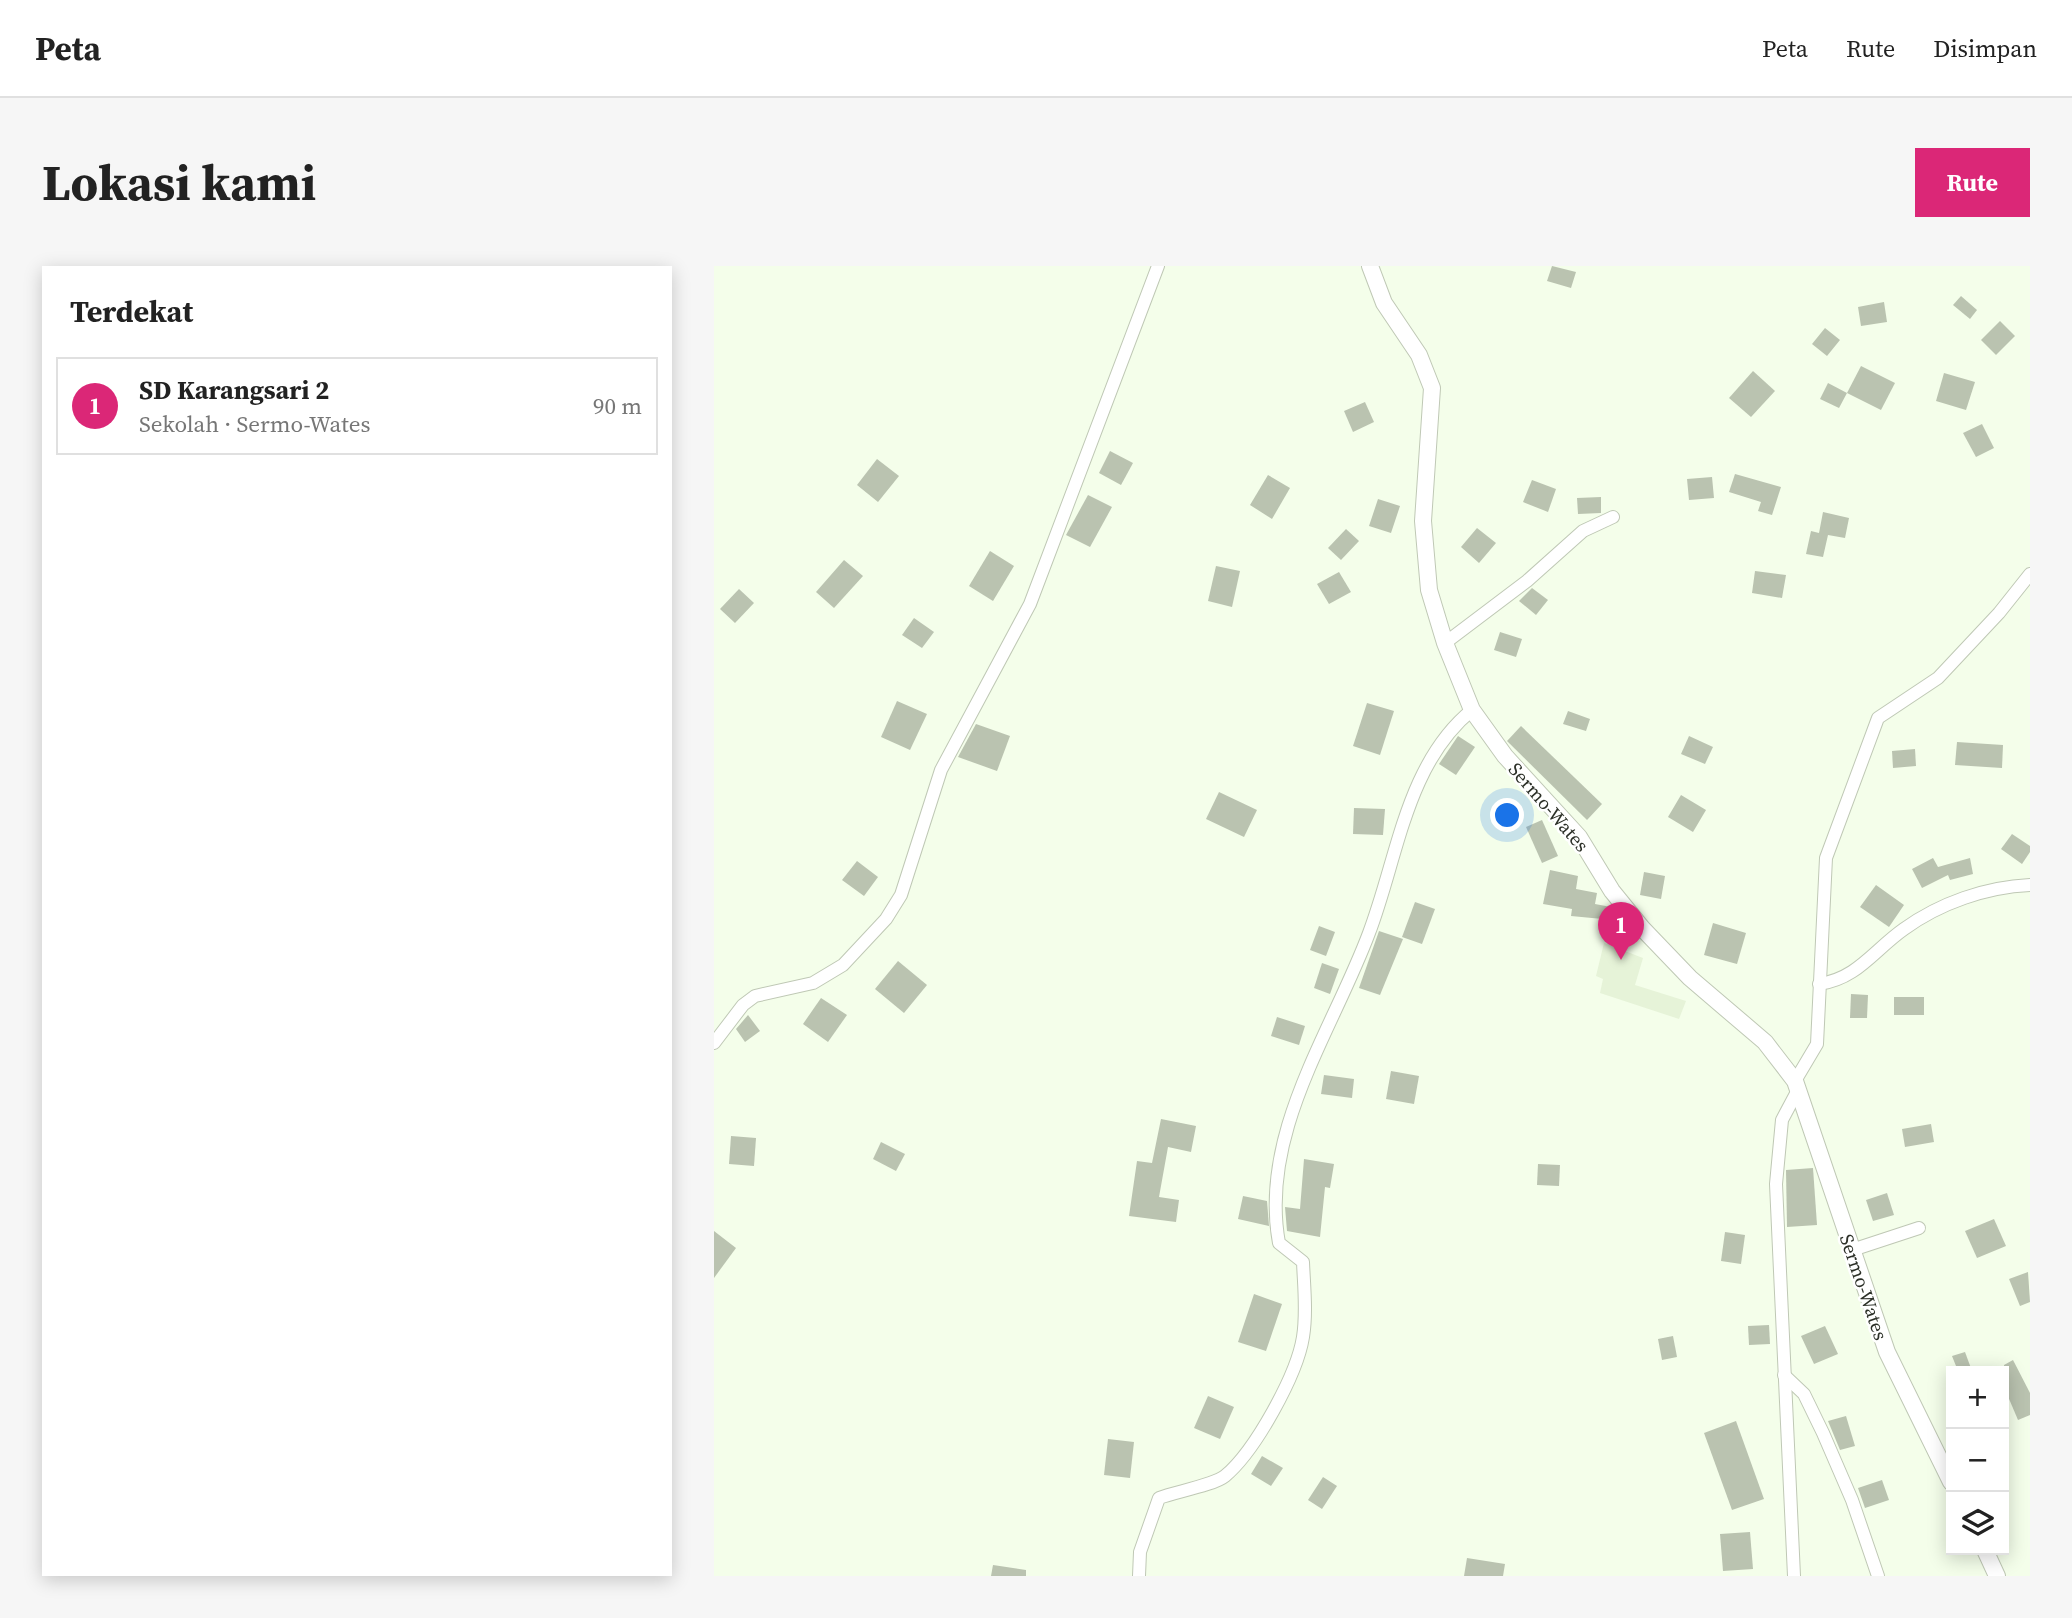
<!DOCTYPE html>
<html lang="id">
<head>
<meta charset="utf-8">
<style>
  :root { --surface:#fff; --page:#f6f6f6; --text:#222; --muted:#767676; --line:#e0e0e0; --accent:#db2777 }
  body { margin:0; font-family:"Source Serif 4",serif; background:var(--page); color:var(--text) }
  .controls { position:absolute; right:21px; bottom:21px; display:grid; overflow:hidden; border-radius:0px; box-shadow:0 4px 18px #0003 }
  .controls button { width:63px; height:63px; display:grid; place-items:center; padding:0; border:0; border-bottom:2px solid var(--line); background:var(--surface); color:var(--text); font:35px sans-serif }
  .you { position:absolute; left:794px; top:550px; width:24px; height:24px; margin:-18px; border:5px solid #fff; border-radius:50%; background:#1a73e8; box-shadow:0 0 0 10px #1a73e833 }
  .badge { display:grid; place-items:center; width:46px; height:46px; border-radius:50%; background:var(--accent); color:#fff; font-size:23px; font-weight:700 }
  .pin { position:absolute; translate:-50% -58px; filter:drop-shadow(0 2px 4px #0008) }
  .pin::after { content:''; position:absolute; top:37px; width:24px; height:21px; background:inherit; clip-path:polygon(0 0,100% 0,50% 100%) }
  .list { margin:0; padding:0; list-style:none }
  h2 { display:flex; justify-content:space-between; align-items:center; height:91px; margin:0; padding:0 28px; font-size:30px }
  h2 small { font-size:23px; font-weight:400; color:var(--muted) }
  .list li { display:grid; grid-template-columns:46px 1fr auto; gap:21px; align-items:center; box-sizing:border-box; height:98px; margin:0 14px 14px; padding:0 14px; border:2px solid var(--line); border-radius:0px }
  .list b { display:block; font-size:26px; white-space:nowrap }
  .list p { margin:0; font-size:23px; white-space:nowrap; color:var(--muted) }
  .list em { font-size:23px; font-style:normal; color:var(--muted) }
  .icon { flex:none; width:38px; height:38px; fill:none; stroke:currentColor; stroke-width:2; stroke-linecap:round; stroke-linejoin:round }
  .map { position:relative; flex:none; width:1316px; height:1310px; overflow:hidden; border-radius:0px }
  header { display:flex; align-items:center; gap:42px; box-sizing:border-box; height:98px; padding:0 35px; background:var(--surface); border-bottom:2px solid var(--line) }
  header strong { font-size:33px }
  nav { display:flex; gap:38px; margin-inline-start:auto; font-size:24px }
  .intro { display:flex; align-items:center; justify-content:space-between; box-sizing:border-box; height:168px; padding:0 42px }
  h1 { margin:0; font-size:49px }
  .button { padding:18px 32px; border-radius:0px; background:var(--accent); color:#fff; font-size:24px; font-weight:700 }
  main { display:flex; gap:42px; padding:0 42px }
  aside { flex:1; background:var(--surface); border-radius:0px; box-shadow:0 4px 18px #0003 }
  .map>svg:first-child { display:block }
</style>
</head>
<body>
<header>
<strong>Peta</strong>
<nav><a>Peta</a><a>Rute</a><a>Disimpan</a></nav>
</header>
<div class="intro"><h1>Lokasi kami</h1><a class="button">Rute</a></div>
<main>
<aside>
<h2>Terdekat<small></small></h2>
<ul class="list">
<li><span class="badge">1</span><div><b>SD Karangsari 2</b><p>Sekolah · Sermo-Wates</p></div><em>90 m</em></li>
</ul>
</aside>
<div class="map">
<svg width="1316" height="1310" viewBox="0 0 1316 1310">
  <rect width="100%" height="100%" fill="#f4feea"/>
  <!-- built -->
  <path fill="#e6f3d8" d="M890,677L929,692L921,719L972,735L965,753L886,727L889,713L882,710Z"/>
  <!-- building -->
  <g fill="#bac3b0">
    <path d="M838,0L862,6L857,22L833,15Z"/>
    <path d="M1247,30L1263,44L1256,53L1239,39Z"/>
    <path d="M1170,36L1173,56L1147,60L1144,41Z"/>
    <path d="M1286,55L1301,70L1282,89L1267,74Z"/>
    <path d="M1111,62L1126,74L1113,90L1098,78Z"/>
    <path d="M1147,100L1181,117L1167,144L1133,127Z"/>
    <path d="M1039,105L1061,125L1037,151L1015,132Z"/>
    <path d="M1230,107L1261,116L1252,144L1222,135Z"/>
    <path d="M1114,117L1133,127L1125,142L1106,133Z"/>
    <path d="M651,136L660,156L639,166L630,145Z"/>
    <path d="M1268,158L1280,182L1262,191L1249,167Z"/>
    <path d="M396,185L419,197L407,219L385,207Z"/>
    <path d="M163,193L185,210L164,236L143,219Z"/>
    <path d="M1021,208L1067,221L1058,249L1044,245L1047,236L1015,226Z"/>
    <path d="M554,209L576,222L558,253L536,239Z"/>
    <path d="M998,211L1000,232L975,234L973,213Z"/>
    <path d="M818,214L842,223L834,246L809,236Z"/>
    <path d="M374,229L398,241L376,281L352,269Z"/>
    <path d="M887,231V247L864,248L863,232Z"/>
    <path d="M664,233L686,240L677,267L655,260Z"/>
    <path d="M1109,246L1135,252L1131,272L1114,269L1109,291L1092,288L1097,265L1105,267Z"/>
    <path d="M763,262L782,277L765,297L747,281Z"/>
    <path d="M632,263L645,275L627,294L614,282Z"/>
    <path d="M276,285L300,300L279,335L255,320Z"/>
    <path d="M130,294L149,310L120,342L102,326Z"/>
    <path d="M502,300L526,305L518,341L494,335Z"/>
    <path d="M1041,305L1072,309L1068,332L1038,327Z"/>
    <path d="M625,306L637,326L615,338L603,318Z"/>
    <path d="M818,322L834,334L822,349L805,335Z"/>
    <path d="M25,323L40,337L21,357L6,343Z"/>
    <path d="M200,352L220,366L208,382L188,369Z"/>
    <path d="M786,366L808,373L802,391L780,384Z"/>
    <path d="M183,435L213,448L196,484L167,471Z"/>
    <path d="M653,437L680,445L666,489L639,480Z"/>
    <path d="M854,445L876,453L872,465L849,458Z"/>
    <path d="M262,458L296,470L283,505L244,491Z"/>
    <path d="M807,460L888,538L873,554L793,475Z"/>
    <path d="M744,470L761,481L742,509L725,498Z"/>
    <path d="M975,470L999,481L991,498L967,488Z"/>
    <path d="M1243,476L1289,479L1288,502L1241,499Z"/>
    <path d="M1201,483L1202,500L1179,502L1178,485Z"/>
    <path d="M505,526L543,544L530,571L492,553Z"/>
    <path d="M967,529L992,544L979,566L954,551Z"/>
    <path d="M640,542L671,543L669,569L639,568Z"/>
    <path d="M828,554L844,590L828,597L812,561Z"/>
    <path d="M1298,568L1316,580V586L1308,598L1287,583Z"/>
    <path d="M1219,592L1224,601L1256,592L1259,608L1236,614L1234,609L1208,622L1198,603Z"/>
    <path d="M143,595L164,611L150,630L128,614Z"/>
    <path d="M836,604L864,610L862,623L883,627L881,638L897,641L901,645L899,654L857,650L858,643L829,638Z"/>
    <path d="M930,606L951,610L947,633L926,629Z"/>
    <path d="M1162,619L1190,639L1175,661L1146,641Z"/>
    <path d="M701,636L721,643L708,678L688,671Z"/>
    <path d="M999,657L1032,667L1023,698L990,689Z"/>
    <path d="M605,660L621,666L612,690L596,684Z"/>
    <path d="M665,665L689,673L666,729L645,722Z"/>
    <path d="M184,695L213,719L190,747L161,723Z"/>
    <path d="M608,697L625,703L616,728L600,722Z"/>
    <path d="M1137,728L1154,729L1153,752H1136Z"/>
    <rect x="1180" y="731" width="30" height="18"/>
    <path d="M107,732L133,749L114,776L89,758Z"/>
    <path d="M34,749L46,765L31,776L22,763Z"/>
    <path d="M563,751L591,760L585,779L557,770Z"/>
    <path d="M677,805L705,810L700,838L672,833Z"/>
    <path d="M610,809L640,813L638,832L607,828Z"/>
    <path d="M447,853L482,860L477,886L454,881L445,931L465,934L462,956L415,950L423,895L438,897Z"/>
    <path d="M1217,858L1220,876L1191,881L1188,863Z"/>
    <path d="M17,870L42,872L40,900L15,898Z"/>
    <path d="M167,876L191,888L182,905L159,893Z"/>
    <path d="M590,893L620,898L616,922L611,921L606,971L573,965L571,941L586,943Z"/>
    <path d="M824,898L846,899L845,920L823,919Z"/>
    <path d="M1099,902L1103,959L1073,961L1072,904Z"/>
    <path d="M1173,927L1180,949L1159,955L1152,934Z"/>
    <path d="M529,930L553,935L555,960L524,953Z"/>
    <path d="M1280,953L1292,980L1263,992L1251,965Z"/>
    <path d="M0,965L22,982L0,1012Z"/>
    <path d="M1011,966L1031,969L1027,998L1007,995Z"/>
    <path d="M1314,1006L1316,1036L1306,1040L1295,1013Z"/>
    <path d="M540,1028L568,1038L552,1085L524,1076Z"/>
    <path d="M1055,1059L1056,1078L1035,1079L1034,1060Z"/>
    <path d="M1111,1060L1124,1088L1100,1098L1087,1070Z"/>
    <path d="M959,1070L963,1091L948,1094L944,1073Z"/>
    <path d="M1251,1086L1258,1105H1244L1238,1090Z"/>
    <path d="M1299,1094L1316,1127V1149L1304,1154L1290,1121V1099Z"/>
    <path d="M494,1130L520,1141L506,1173L480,1162Z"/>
    <path d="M1132,1150L1141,1180L1126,1184L1114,1155Z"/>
    <path d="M1022,1155L1050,1233L1018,1244L990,1167Z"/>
    <path d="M394,1173L420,1176L416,1212L390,1209Z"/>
    <path d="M548,1190L569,1202L557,1220L537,1208Z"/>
    <path d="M609,1211L623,1220L608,1243L594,1234Z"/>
    <path d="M1168,1214L1175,1234L1151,1242L1144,1222Z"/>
    <path d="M1036,1266L1039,1303L1009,1305L1006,1268Z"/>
    <path d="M753,1292L791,1298L789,1310H750Z"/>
    <path d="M279,1299L312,1304V1310H277Z"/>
  </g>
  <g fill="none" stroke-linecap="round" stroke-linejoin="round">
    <defs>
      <g id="minor">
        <path d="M731,377L813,315L869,265L899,251"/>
        <path d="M1105,718C1143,713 1160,684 1190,663C1226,637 1272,621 1316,619"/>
        <path d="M0,777L29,739L41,730L99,717L129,699L172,653L187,629L227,504L316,338L444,0"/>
        <path d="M1081,815L1103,778L1112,592L1164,452L1224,412L1285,347L1316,308"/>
        <path d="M1138,984L1205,962"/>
        <path d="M1070,1109L1090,1128L1109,1167L1138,1234L1164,1310"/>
        <path d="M425,1310L426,1286L445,1232C461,1226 500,1219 511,1210C541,1185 583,1109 589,1071C593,1046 590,1021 589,996L565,977C545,867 618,766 655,667C684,591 692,498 758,444"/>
        <path d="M1080,1310L1062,918L1068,854L1085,822"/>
      </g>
      <g id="major">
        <path d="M656,0L670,37L705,89L718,122L709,255L715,324L731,377L758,444L791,490L865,571L898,625L928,662L976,712L1051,776L1081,815L1173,1086L1237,1216"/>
        <path d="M1271,1284L1283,1310"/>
      </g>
    </defs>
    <!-- minor casing -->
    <use href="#minor" stroke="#bfc8b5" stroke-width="14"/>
    <!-- major casing -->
    <use href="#major" stroke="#bfc8b5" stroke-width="18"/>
    <!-- minor -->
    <use href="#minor" stroke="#fff" stroke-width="12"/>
    <!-- major -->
    <use href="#major" stroke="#fff" stroke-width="16"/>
  </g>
  <g text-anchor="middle" stroke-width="5" stroke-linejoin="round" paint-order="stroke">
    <!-- street labels -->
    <g font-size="19" fill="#2c3028" stroke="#fff">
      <text transform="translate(835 541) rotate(49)" y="7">Sermo-Wates</text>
      <text transform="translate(1150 1021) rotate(71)" y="7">Sermo-Wates</text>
    </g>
  </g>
</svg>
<div class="controls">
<button>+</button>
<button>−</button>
<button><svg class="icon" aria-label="layers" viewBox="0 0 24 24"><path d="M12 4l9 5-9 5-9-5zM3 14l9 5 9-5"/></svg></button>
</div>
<div class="you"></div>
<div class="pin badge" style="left:907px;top:694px">1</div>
</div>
</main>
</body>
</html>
